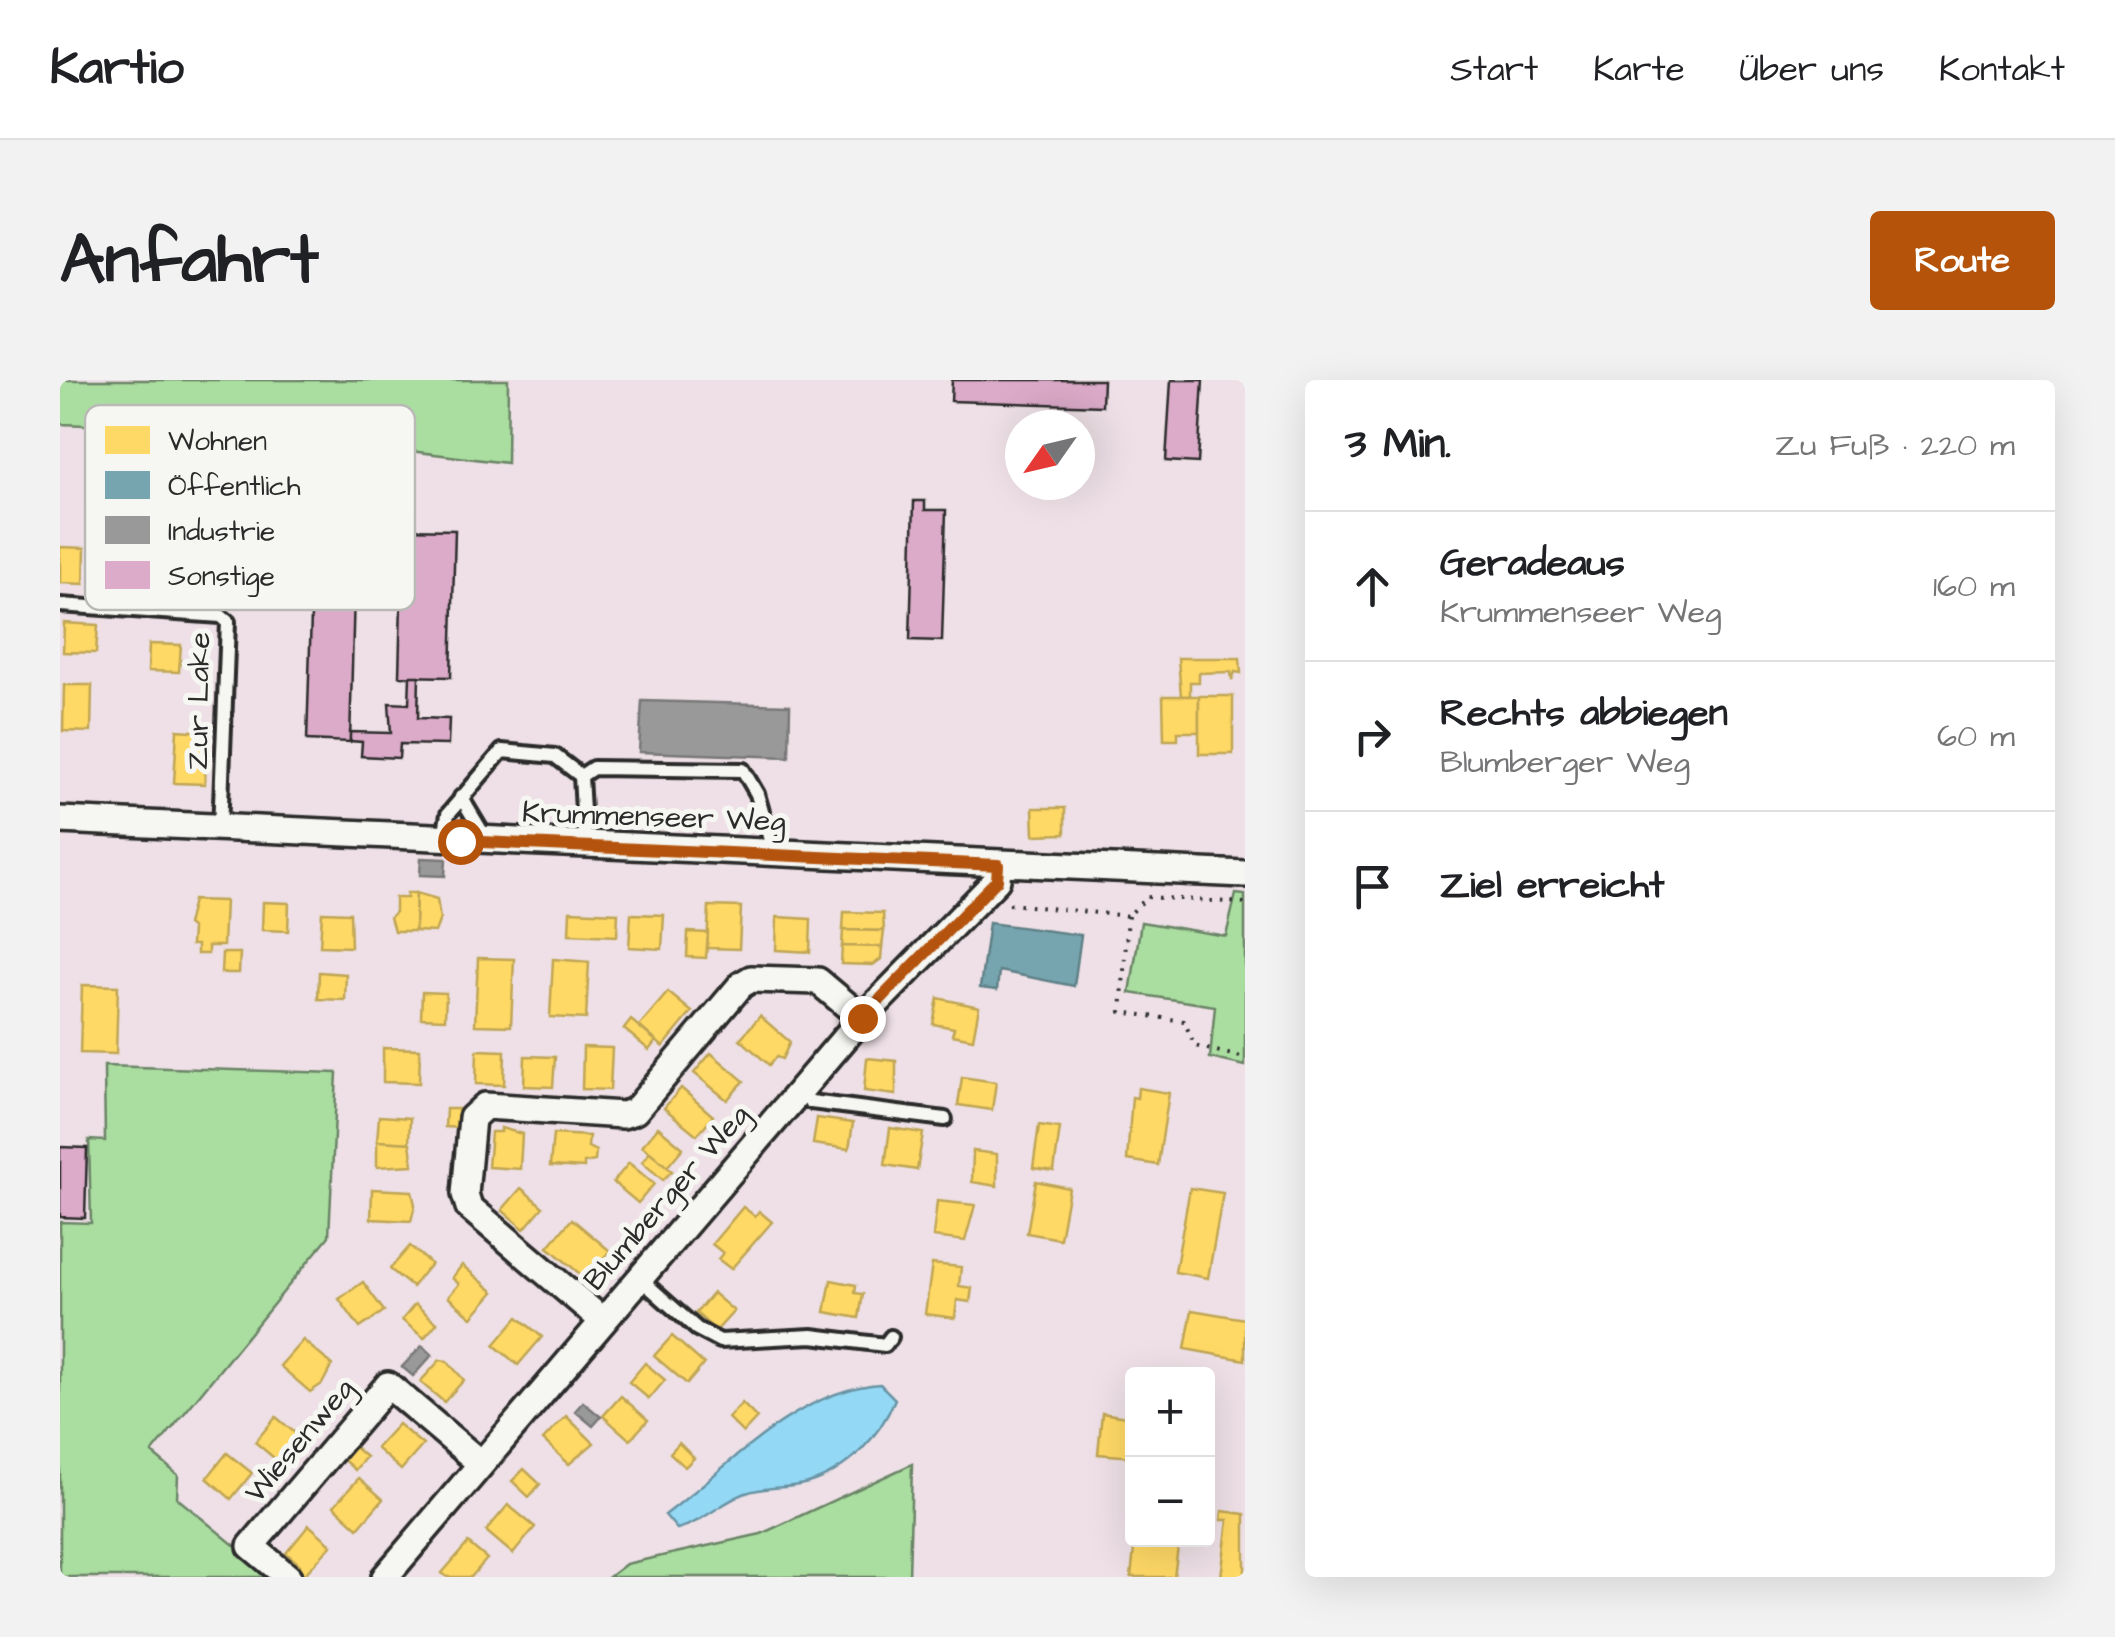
<!DOCTYPE html>
<html lang="de">
<head>
<meta charset="utf-8">
<style>
  :root { --surface:#fff; --page:#f2f2f2; --text:#202124; --muted:#757577; --line:#e0e0e0; --accent:#b45309 }
  body { margin:0; font-family:"Architects Daughter",sans-serif; background:var(--page); color:var(--text) }
  .controls { position:absolute; right:30px; bottom:30px; display:grid; overflow:hidden; border-radius:10px; box-shadow:0 10px 40px #0002 }
  .controls button { width:90px; height:90px; display:grid; place-items:center; padding:0; border:0; border-bottom:2px solid var(--line); background:var(--surface); color:var(--text); font:50px sans-serif }
  .compass { position:absolute; left:945px; top:30px; width:90px; height:90px; border-radius:50%; background:var(--surface); box-shadow:0 10px 40px #0002; rotate:236deg }
  .stop { position:absolute; width:30px; height:30px; margin:-22px; border:8px solid #b45309; border-radius:50%; background:#fff }
  .stop.end { background:#b45309; border-color:#fff; box-shadow:0 2px 10px #0008 }
  .list { margin:0; padding:0; list-style:none }
  h2 { display:flex; justify-content:space-between; align-items:center; height:130px; margin:0; padding:0 40px; font-size:42px }
  h2 small { font-size:32px; font-weight:400; color:var(--muted) }
  .list li { display:grid; grid-template-columns:65px 1fr auto; gap:30px; align-items:center; box-sizing:border-box; height:150px; padding:0 40px; border-top:2px solid var(--line) }
  .list b { display:block; font-size:38px; white-space:nowrap }
  .list p { margin:0; font-size:32px; white-space:nowrap; color:var(--muted) }
  .list em { font-size:32px; font-style:normal; color:var(--muted) }
  .icon { flex:none; width:55px; height:55px; fill:none; stroke:currentColor; stroke-width:2; stroke-linecap:round; stroke-linejoin:round }
  .map { position:relative; flex:none; width:1185px; height:1197px; overflow:hidden; border-radius:10px }
  header { display:flex; align-items:center; gap:60px; box-sizing:border-box; height:140px; padding:0 50px; background:var(--surface); border-bottom:2px solid var(--line) }
  header strong { font-size:48px }
  nav { display:flex; gap:55px; margin-inline-start:auto; font-size:35px }
  .intro { display:flex; align-items:center; justify-content:space-between; box-sizing:border-box; height:240px; padding:0 60px }
  h1 { margin:0; font-size:70px }
  .button { padding:25px 45px; border-radius:10px; background:var(--accent); color:#fff; font-size:35px; font-weight:700 }
  main { display:flex; gap:60px; padding:0 60px }
  aside { flex:1; background:var(--surface); border-radius:10px; box-shadow:0 10px 40px #0002 }
  .map>svg:first-child { display:block }
</style>
</head>
<body>
<header>
<strong>Kartio</strong>
<nav><a>Start</a><a>Karte</a><a>Über uns</a><a>Kontakt</a></nav>
</header>
<div class="intro"><h1>Anfahrt</h1><a class="button">Route</a></div>
<main>
<div class="map">
<svg width="1185" height="1197" viewBox="0 0 1185 1197">
  <rect width="100%" height="100%" fill="#eee0e6"/>
  <filter id="ink" filterUnits="userSpaceOnUse"><feTurbulence type="fractalNoise" baseFrequency=".01" numOctaves="2"/><feDisplacementMap in="SourceGraphic" scale="20" xChannelSelector="R" yChannelSelector="G"/><feConvolveMatrix kernelMatrix="1 2 1 2 8 2 1 2 1" color-interpolation-filters="sRGB"/></filter>
  <g filter="url(#ink)">
    <!-- green -->
    <g fill="#aadea0" stroke="#6a8466" stroke-width="2.5">
      <path d="M0,0H448L447,83L189,51L0,44Z"/>
      <path d="M1176,514L1185,515V686L1150,678L1155,626L1070,613L1081,542L1166,556Z"/>
      <path d="M44,686L277,693L269,856L92,1073L118,1095L117,1118L213,1197H0V842L31,843L29,760L45,761Z"/>
      <path d="M852,1084L849,1197H549L566,1184L701,1154Z"/>
    </g>
    <!-- water -->
    <path fill="#93d9f5" stroke="#6993a4" stroke-width="2.5" d="M820,1004L835,1019C820,1056 788,1091 748,1103C728,1109 706,1106 686,1113C661,1122 644,1142 617,1149L605,1135C670,1086 735,1011 820,1004Z"/>
    <!-- homes -->
    <g fill="#ffd966" stroke="#bfa554" stroke-width="2.5">
      <path d="M0,167L25,168L24,204L0,203Z"/>
      <path d="M4,243L38,245L36,273L3,272Z"/>
      <path d="M89,264L121,265L119,292L88,291Z"/>
      <path d="M1118,278H1180L1181,293L1175,292L1172,300L1171,292L1139,293V302H1130V316H1121Z"/>
      <path d="M4,305H32L31,352L3,351Z"/>
      <path d="M1103,316H1139V352H1118V360H1104Z"/>
      <rect x="1139" y="316" width="34" height="58"/>
      <path d="M117,350L147,352L145,404L114,403Z"/>
      <path d="M973,428H1005V454L974,455Z"/>
      <path d="M347,513H356L355,551H334L330,537L335,532V518H347Z"/>
      <path d="M356,513L377,519L380,539L375,552L355,551Z"/>
      <path d="M133,520L165,521L163,566H148V574H137V565H131L132,549L127,545Z"/>
      <path d="M203,522L229,523L228,551L202,550Z"/>
      <path d="M649,526L681,527L679,569L647,568Z"/>
      <path d="M510,531L558,533L557,556L509,554Z"/>
      <path d="M262,532L290,533L291,567L260,566Z"/>
      <path d="M784,532L823,533L824,551L783,550Z"/>
      <path d="M571,534L604,535L602,569L569,567Z"/>
      <path d="M717,537L751,539L750,572L716,570Z"/>
      <path d="M783,550L824,551L822,567L782,566Z"/>
      <path d="M628,552L648,553L646,578L627,577Z"/>
      <path d="M782,566L822,567L821,579L813,585L781,584Z"/>
      <path d="M162,573H180L179,593H161Z"/>
      <path d="M418,578L454,579L451,646L415,645Z"/>
      <path d="M493,579L529,582L526,639L490,637Z"/>
      <path d="M259,592L286,594L285,620L258,619Z"/>
      <path d="M22,605L58,606L56,674L20,673Z"/>
      <path d="M362,612L386,613L385,639L361,638Z"/>
      <path d="M608,612L632,632L603,667L579,646Z"/>
      <path d="M878,618L919,627L913,659L892,655L894,648L873,644Z"/>
      <path d="M700,636L730,662L722,679L716,677L709,685L680,659Z"/>
      <path d="M571,640L596,661L589,670L564,649Z"/>
      <path d="M523,667L552,668L550,710L522,709Z"/>
      <path d="M323,668L360,669L359,703L323,702Z"/>
      <path d="M417,670L445,671L444,705L416,704Z"/>
      <path d="M651,673L684,701L667,720L634,693Z"/>
      <path d="M465,676L495,677L493,707L464,706Z"/>
      <path d="M807,678L836,681V715L804,711Z"/>
      <path d="M902,697L936,702L932,730L898,725Z"/>
      <path d="M621,708L653,736L637,755L604,728Z"/>
      <path d="M1078,708L1109,713L1098,785L1067,780L1072,717L1077,718Z"/>
      <path d="M386,729H403L402,748L385,747Z"/>
      <path d="M319,736L350,738L349,763L317,761Z"/>
      <path d="M757,738L793,743L789,769L753,764Z"/>
      <path d="M979,745L1000,748L994,791L973,788Z"/>
      <path d="M598,747L623,768L607,787L582,766Z"/>
      <path d="M441,748L462,754L460,789L428,787L431,752H441Z"/>
      <path d="M830,748L863,753L857,790L825,785Z"/>
      <path d="M493,754L529,756L528,767L536,771L535,781L524,783V788L490,786Z"/>
      <path d="M317,761L350,763L353,785L317,787Z"/>
      <path d="M913,771L937,774V806L912,802Z"/>
      <path d="M590,772L612,791L603,800L582,782Z"/>
      <path d="M569,783L594,804L578,823L553,802Z"/>
      <path d="M976,801L1009,808L1000,859L967,853Z"/>
      <path d="M461,808L483,827L464,849L442,830Z"/>
      <path d="M1130,808L1163,813L1148,898L1115,892Z"/>
      <path d="M312,809L352,811L355,825L351,841L311,839Z"/>
      <path d="M877,821L915,825L905,861L873,857Z"/>
      <path d="M683,827L695,836L699,831L712,842L671,889L658,879L663,873L652,864Z"/>
      <path d="M512,839L550,871L526,899L488,867Z"/>
      <path d="M350,866L371,884L352,907L330,889Z"/>
      <path d="M872,884L901,887L899,906L912,908L910,922L897,920L895,938L865,934Z"/>
      <path d="M402,885L434,912L412,937L388,917L399,904L392,898Z"/>
      <path d="M771,900L796,905L795,913L803,914L799,938L765,932Z"/>
      <path d="M303,902L324,931L300,948L279,919Z"/>
      <path d="M653,913L674,931L656,951L636,933Z"/>
      <path d="M355,924L377,943L364,958L342,940Z"/>
      <path d="M1132,930L1185,939V980L1125,969Z"/>
      <path d="M458,937L482,957L458,985L434,965Z"/>
      <path d="M612,956L644,984L627,1004L594,976Z"/>
      <path d="M243,960L272,985L262,1004L250,1012L220,986Z"/>
      <path d="M380,980L387,981L404,1000L384,1022L360,1002Z"/>
      <path d="M585,983L605,1000L589,1019L569,1002Z"/>
      <path d="M561,1016L588,1040L570,1060L543,1036Z"/>
      <path d="M682,1023L697,1038L683,1053L668,1038Z"/>
      <path d="M1042,1033L1072,1038V1077L1038,1074Z"/>
      <path d="M506,1036L534,1063L509,1084L483,1060Z"/>
      <path d="M216,1037L247,1063L226,1088L195,1062Z"/>
      <path d="M338,1044L363,1065L341,1090L316,1068Z"/>
      <path d="M619,1063L634,1078L625,1087L610,1073Z"/>
      <path d="M291,1064L306,1077L295,1090L280,1077Z"/>
      <path d="M167,1073L192,1093L171,1119L147,1098Z"/>
      <path d="M464,1089L480,1104L469,1117L452,1101Z"/>
      <path d="M299,1098L323,1119L298,1148L274,1126Z"/>
      <path d="M448,1125L475,1147L453,1174L426,1151Z"/>
      <path d="M1162,1131L1185,1134V1197H1161L1168,1140H1161Z"/>
      <path d="M249,1145L272,1165L242,1197L235,1191L240,1185L226,1173Z"/>
      <path d="M1075,1160H1119L1114,1197H1071Z"/>
      <path d="M408,1163L427,1179L411,1197H387L382,1193Z"/>
    </g>
    <!-- public -->
    <path fill="#76a5af" stroke="#608087" stroke-width="2.5" d="M929,543L1021,555L1014,606L939,591L937,610L920,608Z"/>
    <!-- industry -->
    <g fill="#999" stroke="#787878" stroke-width="2.5">
      <path d="M582,321L730,325L729,377L579,372Z"/>
      <path d="M361,478L386,479L385,496L360,495Z"/>
      <path d="M362,966L372,975L353,996L342,987Z"/>
      <path d="M523,1022L541,1037L533,1046L515,1031Z"/>
    </g>
    <!-- building -->
    <g fill="#dcabc9" stroke="#2b2b2b" stroke-width="2.5">
      <path d="M892,0H1043L1042,26L891,21Z"/>
      <path d="M1111,0H1143L1138,83L1106,81Z"/>
      <path d="M854,121H865V130H886L882,261L850,260Z"/>
      <path d="M343,149L395,150L391,297L339,296Z"/>
      <path d="M253,172L295,174L290,362L247,360Z"/>
      <path d="M350,296H359L358,338L389,339L388,365L340,364L339,378L301,376L302,362L290,361V352L331,353L329,323L349,324Z"/>
      <path d="M0,767L27,768L25,838L0,837Z"/>
    </g>
    <g fill="none" stroke-linecap="round" stroke-linejoin="round">
      <defs>
        <g id="service">
          <path d="M0,225L161,236L168,242L160,450"/>
          <path d="M401,417L428,462"/>
          <path d="M384,458L388,434L442,371L495,376L521,396"/>
          <path d="M525,466L521,396L533,388L683,390L697,414L714,474"/>
          <path d="M738,713L751,722L885,739"/>
          <path d="M578,897L637,949L660,961L752,956L825,965L831,957"/>
        </g>
        <g id="minor">
          <path d="M0,440L1185,494"/>
          <path d="M542,940L409,827L405,814L412,738L425,726L563,735L575,731L681,605L691,599L758,601L802,638"/>
          <path d="M228,1197L191,1166L328,1005L420,1083"/>
          <path d="M325,1197L802,638L937,500L938,485"/>
        </g>
      </defs>
      <!-- service casing -->
      <use href="#service" stroke="#2b2b2b" stroke-width="20"/>
      <!-- minor casing -->
      <use href="#minor" stroke="#2b2b2b" stroke-width="32"/>
      <!-- path -->
      <g stroke="#2b2b2b" stroke-width="4" stroke-dasharray="2.5 8" stroke-linecap="butt">
        <path d="M949,524L1068,536L1087,517L1185,523"/>
        <path d="M1068,536L1061,632L1124,641L1135,666L1185,678"/>
      </g>
      <!-- service -->
      <use href="#service" stroke="#f6f6f2" stroke-width="12"/>
      <!-- minor -->
      <use href="#minor" stroke="#f6f6f2" stroke-width="25"/>
    </g>
  </g>
  <g fill="none" stroke-linecap="round" stroke-linejoin="round" filter="url(#ink)">
    <!-- route -->
    <path stroke="#b45309" stroke-width="12" d="M400,461L938,485L937,500L802,638"/>
  </g>
  <g text-anchor="middle" stroke-width="10" stroke-linejoin="round" paint-order="stroke">
    <!-- street labels -->
    <g font-size="30" fill="#2b2b2b" stroke="#f6f6f2">
      <text transform="translate(138 321) rotate(-89)" y="10">Zur Lake</text>
      <text transform="translate(594 436) rotate(2)" y="10">Krummenseer Weg</text>
      <text transform="translate(606 817) rotate(-49)" y="10">Blumberger Weg</text>
      <text transform="translate(239 1060) rotate(-50)" y="10">Wiesenweg</text>
    </g>
  </g>
  <!-- legend -->
  <rect x="25" y="25" width="330" height="205" rx="15" fill="#f6f6f2" stroke="#b9b9b6" stroke-width="2.5"/>
  <rect x="45" y="46" width="45" height="28" fill="#ffd966"/>
  <rect x="45" y="91" width="45" height="28" fill="#76a5af"/>
  <rect x="45" y="136" width="45" height="28" fill="#999"/>
  <rect x="45" y="181" width="45" height="28" fill="#dcabc9"/>
  <g font-size="28" fill="#2b2b2b">
    <text x="108" y="70">Wohnen</text>
    <text x="108" y="115">Öffentlich</text>
    <text x="108" y="160">Industrie</text>
    <text x="108" y="205">Sonstige</text>
  </g>
</svg>
<div class="controls">
<button>+</button>
<button>−</button>
</div>
<svg class="compass" viewBox="-18 -18 36 36"><path d="M0-13l5 13h-10z" fill="#e53935"/><path d="M0 13l5-13h-10z" fill="#757577"/></svg>
<div class="stop" style="left:400px;top:461px"></div>
<div class="stop end" style="left:802px;top:638px"></div>
</div>
<aside>
<h2>3 Min.<small>Zu Fuß · 220 m</small></h2>
<ul class="list">
<li><svg class="icon" aria-label="ahead" viewBox="0 0 24 24"><path d="M12 20V5M6 11l6-6 6 6"/></svg><div><b>Geradeaus</b><p>Krummenseer Weg</p></div><em>160 m</em></li>
<li><svg class="icon" aria-label="right" viewBox="0 0 24 24"><path d="M7 20v-9h11M14 6l5 5-5 5"/></svg><div><b>Rechts abbiegen</b><p>Blumberger Weg</p></div><em>60 m</em></li>
<li><svg class="icon" aria-label="arrive" viewBox="0 0 24 24"><path d="M6 21V4h12l-3 4 3 4H6"/></svg><div><b>Ziel erreicht</b></div></li>
</ul>
</aside>
</main>
</body>
</html>
